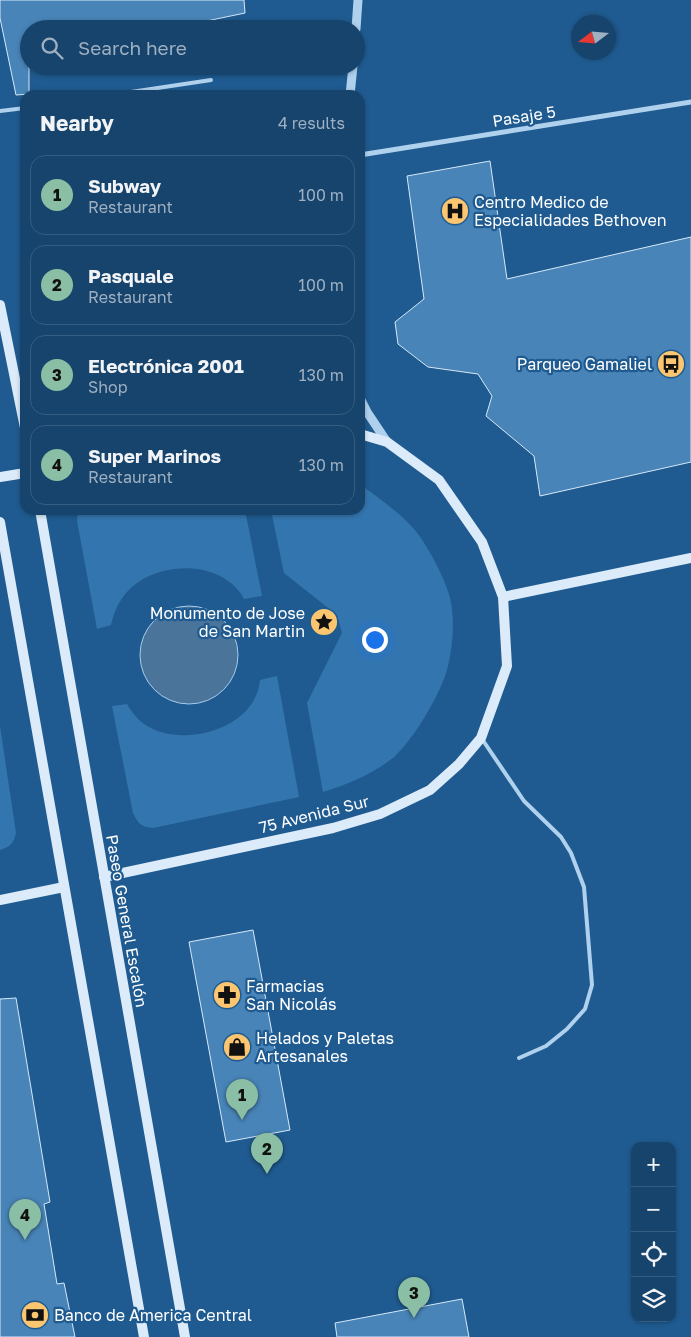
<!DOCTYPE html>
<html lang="en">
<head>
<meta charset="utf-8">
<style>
  :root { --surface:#17446c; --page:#204b72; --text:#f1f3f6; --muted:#9eb0c2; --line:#365c7f; --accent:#8abfa5 }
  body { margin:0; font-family:"Golos Text",sans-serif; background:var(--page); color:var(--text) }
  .controls { position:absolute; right:15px; bottom:15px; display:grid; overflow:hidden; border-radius:10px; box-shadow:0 1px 4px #0004 }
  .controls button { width:45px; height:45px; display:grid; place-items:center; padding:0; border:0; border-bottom:1px solid var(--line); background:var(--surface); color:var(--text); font:25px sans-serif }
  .compass { position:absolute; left:571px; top:15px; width:45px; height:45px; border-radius:50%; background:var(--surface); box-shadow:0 1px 4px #0004; rotate:254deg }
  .you { position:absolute; left:374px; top:639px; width:18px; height:18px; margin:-12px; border:4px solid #fff; border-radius:50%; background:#1a73e8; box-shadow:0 0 0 8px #1a73e833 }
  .badge { display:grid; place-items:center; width:32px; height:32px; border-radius:50%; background:var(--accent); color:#111; font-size:16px; font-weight:700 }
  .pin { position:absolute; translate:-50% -41px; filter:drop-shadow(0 1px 2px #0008) }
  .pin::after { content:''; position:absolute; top:26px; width:18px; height:15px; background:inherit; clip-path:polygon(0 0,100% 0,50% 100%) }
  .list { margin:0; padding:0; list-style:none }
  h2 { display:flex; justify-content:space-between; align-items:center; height:65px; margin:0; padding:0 20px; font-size:21px }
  h2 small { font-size:16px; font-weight:400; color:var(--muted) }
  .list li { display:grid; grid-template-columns:32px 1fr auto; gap:15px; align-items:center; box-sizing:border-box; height:80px; margin:0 10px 10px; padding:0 10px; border:1px solid var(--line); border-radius:15px }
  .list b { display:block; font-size:19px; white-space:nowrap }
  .list p { margin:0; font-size:16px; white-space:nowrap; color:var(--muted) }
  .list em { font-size:16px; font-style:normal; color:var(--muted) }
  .icon { flex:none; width:28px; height:28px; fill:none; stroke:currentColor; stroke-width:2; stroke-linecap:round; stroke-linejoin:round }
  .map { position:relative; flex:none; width:691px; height:1337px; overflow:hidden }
  .search { position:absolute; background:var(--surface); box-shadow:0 1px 4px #0004; left:20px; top:20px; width:345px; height:55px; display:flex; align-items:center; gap:12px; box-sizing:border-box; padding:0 18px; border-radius:28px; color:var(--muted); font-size:19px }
  .panel { position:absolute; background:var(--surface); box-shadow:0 1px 4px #0004; left:20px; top:90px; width:345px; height:425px; border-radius:15px }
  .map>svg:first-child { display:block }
</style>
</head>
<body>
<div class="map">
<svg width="691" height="1337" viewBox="0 0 691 1337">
  <rect width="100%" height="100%" fill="#1f5b90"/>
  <!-- green -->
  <g fill="#3375ae">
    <path d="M360,484C378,498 398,511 413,528C426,542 445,578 450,598C455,619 453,645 448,666C442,692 414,739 394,757C373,774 349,784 323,792L307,703L342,633L337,615L284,573L271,510H360Z"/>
    <path d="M78,510H245L262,596L244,599C221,556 146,560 121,600C116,607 113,616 111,625L97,629L77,521Z"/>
    <path d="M277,676L299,797L153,828C141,827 138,823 133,813L112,706L127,704C131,711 137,719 144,724C182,750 256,729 260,680Z"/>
    <path d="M0,726L16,833C14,843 10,847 0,850Z"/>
  </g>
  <!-- water -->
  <circle fill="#4a749a" stroke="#a3cdef" cx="189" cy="655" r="49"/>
  <!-- building -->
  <g fill="#4884b7" stroke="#d5e9f9">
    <path d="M0,0H244L245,13L168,29H29V94L16,95L0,18Z"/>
    <path d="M490,161L507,279L691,237V462L540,496L534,456L486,416L492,396L478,374L428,367L398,344L395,322L424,299L407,176Z"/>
    <path d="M253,930L290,1130L226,1142L189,942Z"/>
    <path d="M16,998L50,1202L44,1204L57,1284L64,1283L75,1337H0V999Z"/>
    <path d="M462,1299L469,1337H337L335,1323Z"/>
  </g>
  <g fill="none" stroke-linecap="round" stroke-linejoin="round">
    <!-- service -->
    <g stroke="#afd1ed" stroke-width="4">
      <path d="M111,95L211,80"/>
      <path d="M0,111L25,108"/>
      <path d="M17,390L25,388"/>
      <path d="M482,739L524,801L561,837L571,853L584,887L592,985L585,1009L567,1029L546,1046L519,1058"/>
    </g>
    <!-- minor -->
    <path stroke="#afd1ed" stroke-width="5" d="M360,155L691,102"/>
    <!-- tertiary -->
    <g stroke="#afd1ed" stroke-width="9">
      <path d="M356,29L358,0"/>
      <path d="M350,95L353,66"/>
      <path d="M360,398L367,412L387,442"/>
    </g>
    <!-- secondary -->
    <g stroke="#dbebfa" stroke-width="10">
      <path d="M0,305L25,428"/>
      <path d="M0,477L25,473"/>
      <path d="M40,510L185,1337"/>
      <path d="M0,522L144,1337"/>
      <path d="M503,597L691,558"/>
      <path d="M104,877L333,828L380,814L430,790L459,764L481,738L507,666L503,597L482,542L439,480L387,442L360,434"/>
      <path d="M0,900L64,887"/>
    </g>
  </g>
  <!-- icons -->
  <defs>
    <symbol id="hospital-disc" viewBox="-11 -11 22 22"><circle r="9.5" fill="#fbc66f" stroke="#1f5b90"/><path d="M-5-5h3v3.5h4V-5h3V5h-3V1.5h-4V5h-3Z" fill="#111"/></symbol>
    <symbol id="bus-disc" viewBox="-11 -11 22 22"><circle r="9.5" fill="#fbc66f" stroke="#1f5b90"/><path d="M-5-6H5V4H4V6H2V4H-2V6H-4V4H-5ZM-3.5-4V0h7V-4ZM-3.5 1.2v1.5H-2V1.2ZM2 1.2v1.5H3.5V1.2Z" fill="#111"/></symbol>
    <symbol id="sight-disc" viewBox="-11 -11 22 22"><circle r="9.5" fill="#fbc66f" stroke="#1f5b90"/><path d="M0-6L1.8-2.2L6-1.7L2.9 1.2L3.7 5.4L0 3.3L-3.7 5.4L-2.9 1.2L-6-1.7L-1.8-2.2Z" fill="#111"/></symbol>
    <symbol id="pharmacy-disc" viewBox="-11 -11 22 22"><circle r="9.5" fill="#fbc66f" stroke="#1f5b90"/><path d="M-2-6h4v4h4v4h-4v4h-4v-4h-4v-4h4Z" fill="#111"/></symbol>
    <symbol id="shop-disc" viewBox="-11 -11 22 22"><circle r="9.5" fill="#fbc66f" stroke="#1f5b90"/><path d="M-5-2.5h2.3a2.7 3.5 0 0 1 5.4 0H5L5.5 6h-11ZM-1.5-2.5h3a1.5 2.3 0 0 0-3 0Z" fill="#111"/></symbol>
    <symbol id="bank-disc" viewBox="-11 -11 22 22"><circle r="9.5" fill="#fbc66f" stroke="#1f5b90"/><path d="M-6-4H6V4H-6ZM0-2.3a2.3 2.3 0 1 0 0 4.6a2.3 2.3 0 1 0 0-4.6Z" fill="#111"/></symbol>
  </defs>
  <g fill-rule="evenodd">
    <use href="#hospital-disc" x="439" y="195" width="32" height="32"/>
    <use href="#bus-disc" x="655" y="348" width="32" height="32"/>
    <use href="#sight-disc" x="308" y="606" width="32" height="32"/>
    <use href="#pharmacy-disc" x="211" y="979" width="32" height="32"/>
    <use href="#shop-disc" x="221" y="1031" width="32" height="32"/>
    <use href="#bank-disc" x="19" y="1299" width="32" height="32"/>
  </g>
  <g text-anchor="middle" stroke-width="4.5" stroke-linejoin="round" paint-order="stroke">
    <!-- street labels -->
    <g font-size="16" fill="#fff" stroke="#1f5b90">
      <text transform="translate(524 116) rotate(-9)" y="6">Pasaje 5</text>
      <text transform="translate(314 814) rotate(-14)" y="6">75 Avenida Sur</text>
      <text transform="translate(127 921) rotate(80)" y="6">Paseo General Escalón</text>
    </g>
    <!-- poi labels -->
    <g font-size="16" fill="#fff" stroke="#1f5b90" text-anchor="start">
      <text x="474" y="208">Centro Medico de<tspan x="474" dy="18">Especialidades Bethoven</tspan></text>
      <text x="652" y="370" text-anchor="end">Parqueo Gamaliel</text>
      <text x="305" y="619" text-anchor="end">Monumento de Jose<tspan x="305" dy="18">de San Martin</tspan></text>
      <text x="246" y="992">Farmacias<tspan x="246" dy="18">San Nicolás</tspan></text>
      <text x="256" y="1044">Helados y Paletas<tspan x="256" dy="18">Artesanales</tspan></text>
      <text x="54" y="1321">Banco de America Central</text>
    </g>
  </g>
</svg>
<div class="controls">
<button>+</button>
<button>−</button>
<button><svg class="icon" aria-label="locate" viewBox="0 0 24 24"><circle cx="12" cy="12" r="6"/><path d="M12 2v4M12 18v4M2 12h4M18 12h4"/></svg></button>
<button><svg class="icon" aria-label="layers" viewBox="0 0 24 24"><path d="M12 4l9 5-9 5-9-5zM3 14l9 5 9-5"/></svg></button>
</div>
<svg class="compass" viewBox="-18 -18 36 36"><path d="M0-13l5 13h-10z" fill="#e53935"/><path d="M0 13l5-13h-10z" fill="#9eb0c2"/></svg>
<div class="you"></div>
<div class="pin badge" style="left:242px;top:1120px">1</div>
<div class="pin badge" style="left:267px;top:1174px">2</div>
<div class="pin badge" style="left:414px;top:1318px">3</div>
<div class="pin badge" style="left:25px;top:1240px">4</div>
<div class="search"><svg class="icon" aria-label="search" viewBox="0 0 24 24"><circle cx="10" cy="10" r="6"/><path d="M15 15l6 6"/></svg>Search here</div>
<section class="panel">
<h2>Nearby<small>4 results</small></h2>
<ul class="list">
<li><span class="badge">1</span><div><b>Subway</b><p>Restaurant</p></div><em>100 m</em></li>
<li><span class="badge">2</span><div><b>Pasquale</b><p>Restaurant</p></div><em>100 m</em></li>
<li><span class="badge">3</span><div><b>Electrónica 2001</b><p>Shop</p></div><em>130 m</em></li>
<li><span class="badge">4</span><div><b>Super Marinos</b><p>Restaurant</p></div><em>130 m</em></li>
</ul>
</section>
</div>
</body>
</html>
